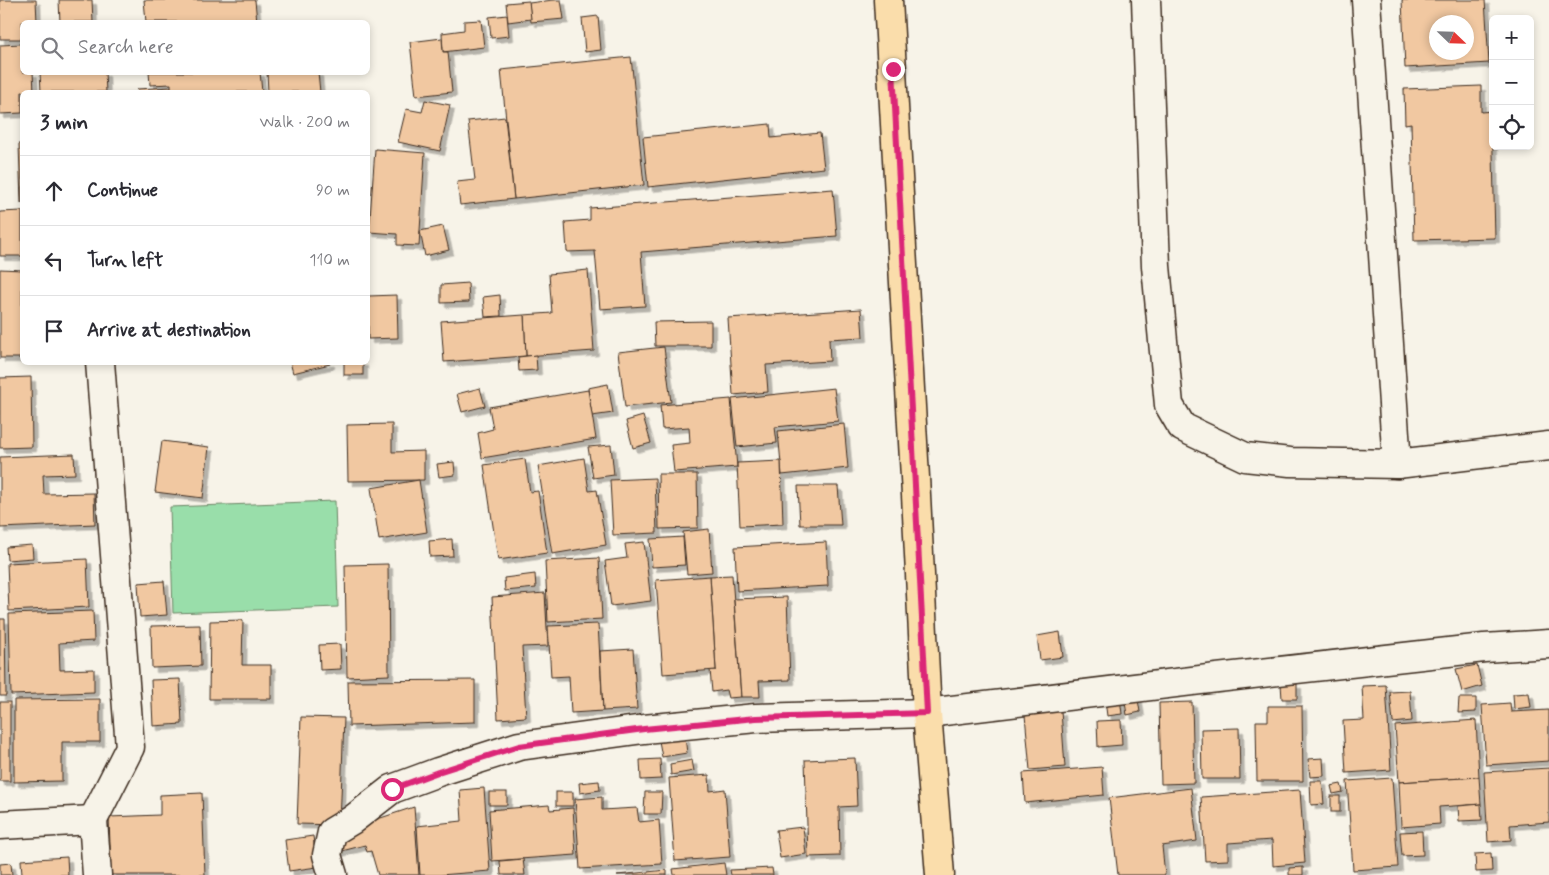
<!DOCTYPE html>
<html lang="en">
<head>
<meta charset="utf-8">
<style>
  :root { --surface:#fff; --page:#f2f2f3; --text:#2b2b33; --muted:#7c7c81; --line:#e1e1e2 }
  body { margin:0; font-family:Mynerve,sans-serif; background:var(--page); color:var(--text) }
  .controls { position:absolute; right:15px; top:15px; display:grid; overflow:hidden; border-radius:8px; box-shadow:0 2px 8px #0003 }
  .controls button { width:45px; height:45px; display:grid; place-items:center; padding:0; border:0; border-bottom:1px solid var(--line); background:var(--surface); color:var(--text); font:25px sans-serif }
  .compass { position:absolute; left:1429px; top:15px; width:45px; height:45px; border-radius:50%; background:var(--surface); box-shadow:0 2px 8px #0003; rotate:113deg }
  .stop { position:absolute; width:15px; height:15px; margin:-11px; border:4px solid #db2777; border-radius:50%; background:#fff }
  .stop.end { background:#db2777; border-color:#fff; box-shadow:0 1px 5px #0008 }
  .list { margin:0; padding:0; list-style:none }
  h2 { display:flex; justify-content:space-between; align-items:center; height:65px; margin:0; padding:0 20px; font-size:21px }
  h2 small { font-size:16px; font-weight:400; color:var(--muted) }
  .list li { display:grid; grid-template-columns:32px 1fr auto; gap:15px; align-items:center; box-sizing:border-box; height:70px; padding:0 20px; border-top:1px solid var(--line) }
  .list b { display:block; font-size:19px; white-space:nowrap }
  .list em { font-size:16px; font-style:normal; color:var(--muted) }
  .icon { flex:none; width:28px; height:28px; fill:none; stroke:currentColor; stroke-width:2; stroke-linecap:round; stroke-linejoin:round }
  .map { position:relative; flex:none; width:1549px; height:875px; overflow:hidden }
  .search { position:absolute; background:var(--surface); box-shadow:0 2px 8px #0003; left:20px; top:20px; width:350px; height:55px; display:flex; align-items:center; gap:12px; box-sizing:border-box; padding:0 18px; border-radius:8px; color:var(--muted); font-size:19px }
  .panel { position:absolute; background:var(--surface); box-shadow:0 2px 8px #0003; left:20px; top:90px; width:350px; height:275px; border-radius:8px }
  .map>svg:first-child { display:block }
</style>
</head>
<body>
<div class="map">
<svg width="1549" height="875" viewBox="0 0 1549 875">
  <defs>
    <filter id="shadow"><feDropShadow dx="4.5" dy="4.5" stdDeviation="0" flood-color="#0004"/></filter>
  </defs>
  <rect width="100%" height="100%" fill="#f7f3e8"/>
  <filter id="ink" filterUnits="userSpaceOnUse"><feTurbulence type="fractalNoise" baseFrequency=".02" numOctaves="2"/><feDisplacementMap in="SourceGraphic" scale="10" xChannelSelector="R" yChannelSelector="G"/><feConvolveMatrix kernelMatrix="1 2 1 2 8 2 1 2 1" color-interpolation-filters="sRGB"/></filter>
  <g filter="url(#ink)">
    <!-- green -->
    <path fill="#99deaa" stroke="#6a8464" d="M335,501L338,607L173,613L170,507Z"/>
    <!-- building -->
    <g fill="#f1c8a1" stroke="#3b2a1e" fill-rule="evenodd" filter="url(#shadow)">
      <path d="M0,0H36L37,22H22V39H0Z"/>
      <path d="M59,0H92L93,22H60Z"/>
      <path d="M144,0H255L257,22H146Z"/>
      <path d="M553,0H561L564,19L531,22L529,3Z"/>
      <path d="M1402,0H1485L1489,63L1405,68ZM1436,22H1466V52H1436Z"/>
      <path d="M529,1L531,19L508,22L506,3Z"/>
      <path d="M507,15L509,36L491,38L489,17Z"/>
      <path d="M598,16L601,50L585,52L582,18Z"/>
      <path d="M481,20L484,47L443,52L442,33L464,30V21Z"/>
      <path d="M442,38L443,52H448L452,92L416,96L410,42Z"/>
      <path d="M22,44V72H33L34,92H22V113L0,114V45Z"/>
      <path d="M631,57L644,185L514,199L501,70Z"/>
      <path d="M40,72H105L106,92H41Z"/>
      <path d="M149,72H260L262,92H171V84L150,85Z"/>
      <path d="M267,72H318L320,92H268Z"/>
      <path d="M1481,86V112L1492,111L1495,238L1414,240L1411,123L1405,124L1404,89Z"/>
      <path d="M171,87V92H138L137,89Z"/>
      <path d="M425,100L450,105L440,151L398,142L406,109L422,112Z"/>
      <path d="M505,117L514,199L460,205L457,182L475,180L468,121Z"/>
      <path d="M770,124L771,138L820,133L824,168L648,187L643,137Z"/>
      <path d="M19,144H22V203H21Z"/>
      <path d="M375,149L425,153L419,246L397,245V234L369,232Z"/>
      <path d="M833,189L837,236L641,252L645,306L600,309L595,251L567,252L565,222L590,220V208Z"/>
      <path d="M22,211V256H0V212Z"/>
      <path d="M443,226L449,250L425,256L420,231Z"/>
      <path d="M0,269L22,270V358H0Z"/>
      <path d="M588,270L594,351L526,356L524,315L552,313L549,274Z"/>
      <path d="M468,283L469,302L441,303V285Z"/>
      <path d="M397,295L398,338L368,339V296Z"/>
      <path d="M500,295L501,316L485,317L483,297Z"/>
      <path d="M861,309L863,337L829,339L830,361L766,365L768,392L733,395L728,318Z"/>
      <path d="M524,315L526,356L444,362L441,321Z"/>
      <path d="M711,321V346H655L654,322Z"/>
      <path d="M664,347L671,402L625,407L618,352Z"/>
      <path d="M536,355L537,370L519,371L518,357Z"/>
      <path d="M290,362H330V364L293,373Z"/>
      <rect x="344" y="362" width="19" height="13"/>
      <path d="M31,377L32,447L0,448V378Z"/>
      <path d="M608,384L613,413L592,416L588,388Z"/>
      <path d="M480,388L485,406L462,412L457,394Z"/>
      <path d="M834,388L838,421L775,427L777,443L737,447L732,399Z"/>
      <path d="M588,390L596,439L482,458L478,433L493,429L489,407Z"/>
      <path d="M731,399L737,467L674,472L671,445L690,443L689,427L662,429L660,405Z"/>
      <path d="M643,416L651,443L633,448L626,421Z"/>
      <path d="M392,424V452L424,451V480L348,481L347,425Z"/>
      <path d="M844,424L848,468L782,475L778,431Z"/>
      <path d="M162,441L209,447L203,498L155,492Z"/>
      <path d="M611,445L614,475L593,478L588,447Z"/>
      <path d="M74,454L75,474L43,475L44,494L94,493L95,524L0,528V457Z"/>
      <path d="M584,458L589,491L597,490L606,545L552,554L538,466Z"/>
      <path d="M525,459L530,492L538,491L547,553L498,560L484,465Z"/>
      <path d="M781,461L783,524L740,526L737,463Z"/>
      <path d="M454,462L455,475L439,477L437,464Z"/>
      <path d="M658,474H697L698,528L659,529Z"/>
      <path d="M655,478L657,533L613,535L610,480Z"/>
      <path d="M419,480L427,532L379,540L371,488Z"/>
      <path d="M798,486H838L841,525H800Z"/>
      <path d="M709,529L712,572L687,574L683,532Z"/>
      <path d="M683,537L685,565L652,567L650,539Z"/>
      <path d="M452,539L453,556L430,557L429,541Z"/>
      <path d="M644,542L651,601L611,606L605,561L627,558L625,544Z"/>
      <path d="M826,542L828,586L737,591L735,547Z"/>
      <path d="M32,545L33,558L7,560L6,547Z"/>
      <path d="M599,558L602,619L548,622L545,561Z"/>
      <path d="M87,559L89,607L9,611L7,563Z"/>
      <path d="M388,564L389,675L347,677L345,565Z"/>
      <path d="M535,574L536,588L505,591L504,578Z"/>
      <path d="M732,575L741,697L728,698L726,690L712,692L710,670H716L710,576Z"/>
      <path d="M710,576L716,670L663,674L656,580Z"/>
      <path d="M164,581L167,615L140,617L138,583Z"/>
      <path d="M545,593L548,646L522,647L526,717L498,719L492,597Z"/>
      <path d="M787,597L790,680L759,681L760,697H741L734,599Z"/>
      <path d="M93,611L94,641L59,643L60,670L94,669V692L11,695L9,614Z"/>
      <path d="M0,619H5L6,696H0Z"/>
      <path d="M243,620L242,665H271V699H209L210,621Z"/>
      <path d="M598,624L603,711L571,713L569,676L551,677L548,626Z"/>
      <path d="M200,625L201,666L152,668L151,626Z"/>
      <path d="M1060,632L1063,657L1040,660L1037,636Z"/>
      <path d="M340,644L341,669L320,670L319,645Z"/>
      <path d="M633,649L637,709L603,711L600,651Z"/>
      <path d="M1477,665L1482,686L1462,692L1456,669Z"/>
      <path d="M180,679L182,724L153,726L151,680Z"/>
      <path d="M475,680V722L349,726L348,681Z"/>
      <path d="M1281,684H1297V699H1282Z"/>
      <path d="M1386,685L1391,770L1346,773L1343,721L1364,720L1362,686Z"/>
      <path d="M1410,691L1412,721L1393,723L1390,692Z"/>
      <path d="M1137,693L1140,712L1127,715L1124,696Z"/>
      <path d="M1529,693L1531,707L1514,709L1513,694Z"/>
      <path d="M1120,698L1122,714L1107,716L1105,700Z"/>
      <path d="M1459,698H1476V712L1458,713Z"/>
      <path d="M100,699V742H62V781L14,782V700Z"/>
      <rect x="0" y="702" width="10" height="79"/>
      <path d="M1192,702L1194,783L1161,784L1159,703Z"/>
      <path d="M1510,703L1511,712L1549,710V761L1486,765L1482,705Z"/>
      <path d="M1268,706H1302L1303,781H1257L1256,721H1268Z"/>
      <path d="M1061,711L1065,767L1030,770L1025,715Z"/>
      <path d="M301,717L344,718L340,825L297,824Z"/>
      <path d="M1121,720L1122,745L1098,747L1097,721Z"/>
      <path d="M1476,720L1479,777L1399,782L1395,726Z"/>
      <path d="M1239,728L1240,779H1202L1201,729Z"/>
      <path d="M685,737L687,753L662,757L659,741Z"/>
      <path d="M855,758L857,806L839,807L840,856L808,857L805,760Z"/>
      <path d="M1323,758L1324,776L1310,777L1308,759Z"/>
      <path d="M660,759L661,779L641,780L640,760Z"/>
      <path d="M692,760L694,771L671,775L670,764Z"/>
      <path d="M1102,767L1104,795L1025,803L1023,773Z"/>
      <path d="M1549,768V822L1510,825L1511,840L1488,842L1484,772Z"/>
      <path d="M709,775L710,791L725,789L730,857L675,861L669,778Z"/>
      <path d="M1479,777L1481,804L1439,807L1440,824L1401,827L1399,782Z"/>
      <path d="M1392,778L1398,867L1353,870L1347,781Z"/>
      <path d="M599,781L600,790L580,793L579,783Z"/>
      <path d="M1310,781H1322L1324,804L1311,805Z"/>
      <path d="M1341,784L1343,792L1333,794L1331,786Z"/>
      <path d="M484,788L490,871L440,875H420L417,826L462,821L460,790Z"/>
      <path d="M1191,788L1197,841L1162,846L1165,875H1118L1109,798Z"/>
      <path d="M1300,790L1305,863L1273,866L1272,840L1228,843V860L1205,861L1201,797Z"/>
      <rect x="489" y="792" width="18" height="13"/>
      <rect x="556" y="792" width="17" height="14"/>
      <path d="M645,792H662L661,814H644Z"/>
      <path d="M202,793L205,875H111L109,817L160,815V795Z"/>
      <rect x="1331" y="796" width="9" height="16"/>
      <path d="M602,797V810L637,808L639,822L659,820L662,864L580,869L575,799Z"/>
      <path d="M1481,804L1482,820L1459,821L1458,806Z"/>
      <path d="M549,805L550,810L573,808L576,855L492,861L489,810Z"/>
      <path d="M414,807L419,875H378L371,851L367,852L365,845L338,852L335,833Z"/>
      <path d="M803,827L806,854L780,858L776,830Z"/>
      <path d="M1422,831L1423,855L1402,856L1400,832Z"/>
      <path d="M313,836L317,867L289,871L285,840Z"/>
      <path d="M1491,853L1492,871L1476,872L1475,854Z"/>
      <path d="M67,857L68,875H22L21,860Z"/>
      <path d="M523,859L525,875H501L500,861Z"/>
      <path d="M11,863L12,875H0V864Z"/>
      <path d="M724,863L726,875H674L673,869Z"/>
      <path d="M1303,867V875H1289V868Z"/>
      <path d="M772,868L773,875H731L730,870Z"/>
      <path d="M667,870V875H617Z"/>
    </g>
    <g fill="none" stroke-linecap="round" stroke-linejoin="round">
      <defs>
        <g id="minor">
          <path d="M1146,0L1156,266L1169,405L1182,427L1245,457L1290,462L1397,464L1549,446"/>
          <path d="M1366,0L1397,464"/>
          <path d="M0,825L93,820"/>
          <path d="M97,875L93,820L130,747L100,362"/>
          <path d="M333,875L327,855L332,832L352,820L392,789L438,772L519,746L644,729L756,718L927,713L1217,678L1484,648L1549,644"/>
        </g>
        <path id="major" d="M888,0L916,495L927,713L940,875"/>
      </defs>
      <!-- minor casing -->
      <use href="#minor" stroke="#3b2a1e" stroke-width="31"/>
      <!-- major casing -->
      <use href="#major" stroke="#3b2a1e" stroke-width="31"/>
      <!-- minor -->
      <use href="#minor" stroke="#f7f3e8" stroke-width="28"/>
      <!-- major -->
      <use href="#major" stroke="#faddab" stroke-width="28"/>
    </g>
  </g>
  <g fill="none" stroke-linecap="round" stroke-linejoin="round" filter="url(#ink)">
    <!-- route -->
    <path stroke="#db2777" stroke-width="6" d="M392,789L438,772L519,746L644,729L756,718L927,713L893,69"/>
  </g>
</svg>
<div class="controls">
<button>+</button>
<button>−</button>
<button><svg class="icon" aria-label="locate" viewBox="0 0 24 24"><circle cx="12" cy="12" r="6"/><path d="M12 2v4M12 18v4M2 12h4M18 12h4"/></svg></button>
</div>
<svg class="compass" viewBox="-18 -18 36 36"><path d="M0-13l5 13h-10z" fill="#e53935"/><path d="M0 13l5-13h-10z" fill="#7c7c81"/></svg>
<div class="stop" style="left:392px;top:789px"></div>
<div class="stop end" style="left:893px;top:69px"></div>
<div class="search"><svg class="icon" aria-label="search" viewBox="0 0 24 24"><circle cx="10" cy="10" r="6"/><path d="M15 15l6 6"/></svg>Search here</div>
<section class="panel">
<h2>3 min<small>Walk · 200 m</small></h2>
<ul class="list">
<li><svg class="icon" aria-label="ahead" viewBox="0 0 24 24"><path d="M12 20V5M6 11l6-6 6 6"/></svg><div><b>Continue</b></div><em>90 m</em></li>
<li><svg class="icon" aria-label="left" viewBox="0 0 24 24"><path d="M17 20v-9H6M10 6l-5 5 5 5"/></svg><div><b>Turn left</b></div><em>110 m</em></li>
<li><svg class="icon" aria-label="arrive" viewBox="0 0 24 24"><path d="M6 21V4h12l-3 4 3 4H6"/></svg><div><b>Arrive at destination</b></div></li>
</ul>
</section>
</div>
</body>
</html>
